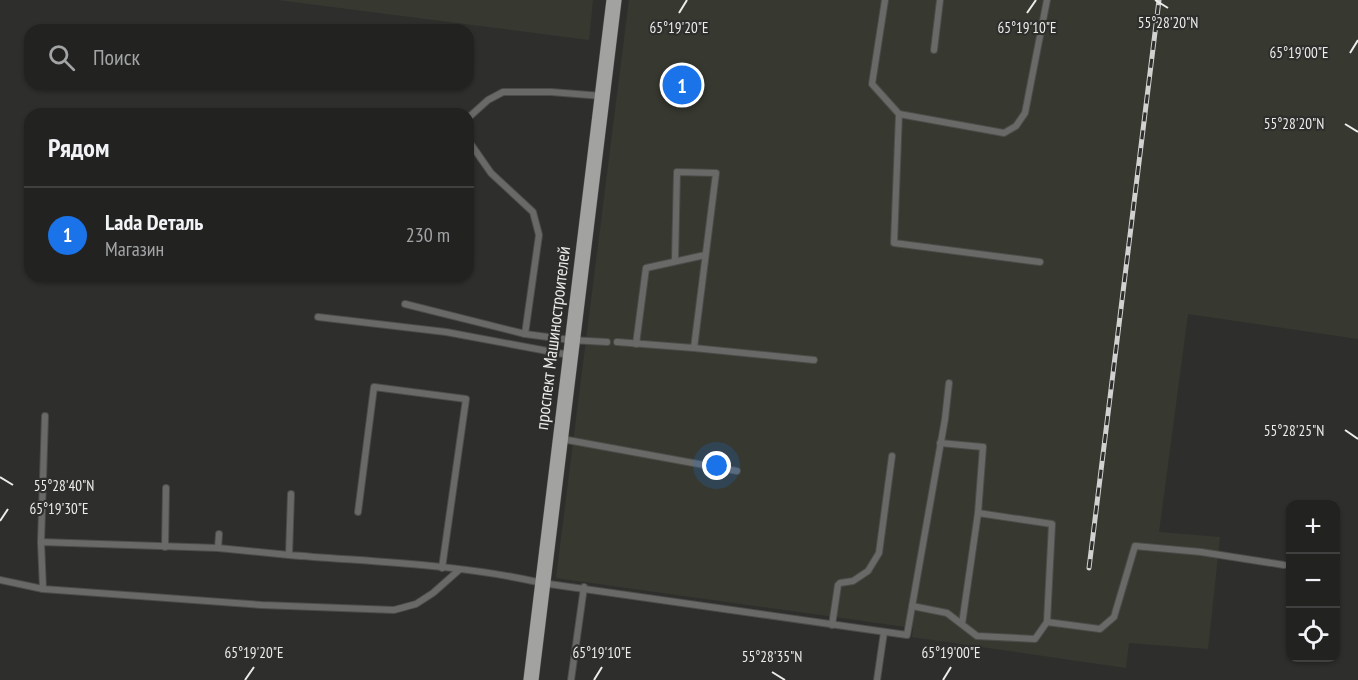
<!DOCTYPE html>
<html lang="ru">
<head>
<meta charset="utf-8">
<style>
  :root { --surface:#222321; --page:#2e2f2e; --text:#f1f3f6; --muted:#a2a4a5; --line:#3f403f; --accent:#1a73e8 }
  body { margin:0; font-family:"PT Sans Narrow",sans-serif; background:var(--page); color:var(--text) }
  .controls { position:absolute; right:18px; bottom:18px; display:grid; overflow:hidden; border-radius:12px; box-shadow:0 2px 4px #0004 }
  .controls button { width:54px; height:54px; display:grid; place-items:center; padding:0; border:0; border-bottom:2px solid var(--line); background:var(--surface); color:var(--text); font:30px sans-serif }
  .you { position:absolute; left:717px; top:466px; width:21px; height:21px; margin:-15px; border:4px solid #fff; border-radius:50%; background:#1a73e8; box-shadow:0 0 0 9px #1a73e833 }
  .badge { display:grid; place-items:center; width:39px; height:39px; border-radius:50%; background:var(--accent); color:#fff; font-size:20px; font-weight:700 }
  .pin { position:absolute; translate:-50% -50%; border:3px solid #fff; box-shadow:0 2px 6px #0006 }
  .list { margin:0; padding:0; list-style:none }
  h2 { display:flex; justify-content:space-between; align-items:center; height:78px; margin:0; padding:0 24px; font-size:26px }
  h2 small { font-size:20px; font-weight:400; color:var(--muted) }
  .list li { display:grid; grid-template-columns:39px 1fr auto; gap:18px; align-items:center; box-sizing:border-box; height:96px; padding:0 24px; border-top:2px solid var(--line) }
  .list b { display:block; font-size:22px; white-space:nowrap }
  .list p { margin:0; font-size:20px; white-space:nowrap; color:var(--muted) }
  .list em { font-size:20px; font-style:normal; color:var(--muted) }
  .icon { flex:none; width:33px; height:33px; fill:none; stroke:currentColor; stroke-width:2; stroke-linecap:round; stroke-linejoin:round }
  .map { position:relative; flex:none; width:1358px; height:680px; overflow:hidden }
  .search { position:absolute; background:var(--surface); box-shadow:0 2px 4px #0004; left:24px; top:24px; width:450px; height:66px; display:flex; align-items:center; gap:15px; box-sizing:border-box; padding:0 21px; border-radius:18px; color:var(--muted); font-size:22px }
  .panel { position:absolute; background:var(--surface); box-shadow:0 2px 4px #0004; left:24px; top:108px; width:450px; height:174px; border-radius:18px }
  .map>svg:first-child { display:block }
</style>
</head>
<body>
<div class="map">
<svg width="1358" height="680" viewBox="0 0 1358 680">
  <rect width="100%" height="100%" fill="#2e2f2c"/>
  <!-- built -->
  <g fill="#373930">
    <path d="M278,0H593L589,40Z"/>
    <path d="M629,0H1358V339L1188,314L1159,532L1220,537L1208,649L1129,643L1126,668L912,637L913,628L556,578Z"/>
  </g>
  <g fill="none" stroke-linecap="round" stroke-linejoin="round">
    <defs>
      <g id="service">
        <path d="M885,0L872,84L899,114L1004,133L1016,126L1025,113L1047,0"/>
        <path d="M934,50L940,0"/>
        <path d="M899,114L894,243L1040,262"/>
        <path d="M468,118L488,100L503,92H551L602,96"/>
        <path d="M468,140L491,173L533,212L539,235L525,334"/>
        <path d="M405,304L525,334L571,340L607,342"/>
        <path d="M318,317L446,332L569,355"/>
        <path d="M617,342L694,348L716,173L677,172L675,260"/>
        <path d="M636,344L646,268L705,255"/>
        <path d="M694,348L814,360"/>
        <path d="M562,439L737,471"/>
        <path d="M940,443L983,447L978,513"/>
        <path d="M291,494L289,555C373,562 460,564 542,583L907,635L945,419L949,383"/>
        <path d="M358,512L374,387L466,399L442,568"/>
        <path d="M41,542L45,416"/>
        <path d="M165,547L166,488"/>
        <path d="M218,548L219,534"/>
        <path d="M289,555L218,548L41,542L43,589L262,605L394,610L416,604L433,593L459,570"/>
        <path d="M0,580L43,589"/>
        <path d="M912,606L947,613L977,636L1035,639L1047,622L1100,629L1114,617L1135,546L1201,552L1284,565"/>
        <path d="M962,624L978,513L1052,524L1047,622"/>
        <path d="M832,625L838,585L840,583L853,581L868,571L879,553L892,456"/>
        <path d="M571,680L584,587"/>
        <path d="M877,680L884,632"/>
      </g>
      <path id="primary" d="M531,680L614,0"/>
    </defs>
    <!-- service casing -->
    <use href="#service" stroke="#4c4d4a" stroke-width="8"/>
    <!-- primary casing -->
    <use href="#primary" stroke="#4c4d4a" stroke-width="16"/>
    <!-- service -->
    <use href="#service" stroke="#696a68" stroke-width="6"/>
    <!-- primary -->
    <use href="#primary" stroke="#a2a3a0" stroke-width="15"/>
    <defs>
      <path id="rail" d="M1089,568L1159,0"/>
    </defs>
    <!-- rail casing -->
    <use href="#rail" stroke="#d1d1cf" stroke-width="5"/>
    <!-- rail -->
    <use href="#rail" stroke="#2e2f2c" stroke-width="3" stroke-dasharray="9" stroke-linecap="butt"/>
  </g>
  <!-- ticks -->
  <path fill="none" stroke="#ececea" stroke-width="2" d="M1155,0L1168,8M679,13L687,0M1027,13L1036,0M1350,53L1358,40M1345,124L1358,132M1345,430L1358,439M0,477L13,485M0,521L8,509M772,672L785,680M245,680L254,667M594,680L602,667M943,680L951,667"/>
  <g text-anchor="middle" stroke-width="4.5" stroke-linejoin="round" paint-order="stroke">
    <!-- street labels -->
    <g font-size="18" fill="#ececea" stroke="#2e2f2c">
      <text transform="translate(553 338) rotate(-83)" y="6">проспект Машиностроителей</text>
    </g>
  </g>
  <g font-size="15" text-anchor="middle" fill="#ececea" stroke="#2e2f2c" stroke-width="4.5" stroke-linejoin="round" paint-order="stroke">
    <text x="1168" y="28">55°28'20"N</text>
    <text x="679" y="33">65°19'20"E</text>
    <text x="1027" y="33">65°19'10"E</text>
    <text x="1299" y="58">65°19'00"E</text>
    <text x="1294" y="129">55°28'20"N</text>
    <text x="1294" y="436">55°28'25"N</text>
    <text x="64" y="491">55°28'40"N</text>
    <text x="59" y="514">65°19'30"E</text>
    <text x="254" y="658">65°19'20"E</text>
    <text x="602" y="658">65°19'10"E</text>
    <text x="951" y="658">65°19'00"E</text>
    <text x="772" y="662">55°28'35"N</text>
  </g>
</svg>
<div class="controls">
<button>+</button>
<button>−</button>
<button><svg class="icon" aria-label="locate" viewBox="0 0 24 24"><circle cx="12" cy="12" r="6"/><path d="M12 2v4M12 18v4M2 12h4M18 12h4"/></svg></button>
</div>
<div class="you"></div>
<div class="pin badge" style="left:682px;top:85px">1</div>
<div class="search"><svg class="icon" aria-label="search" viewBox="0 0 24 24"><circle cx="10" cy="10" r="6"/><path d="M15 15l6 6"/></svg>Поиск</div>
<section class="panel">
<h2>Рядом<small></small></h2>
<ul class="list">
<li><span class="badge">1</span><div><b>Lada Dеталь</b><p>Магазин</p></div><em>230 m</em></li>
</ul>
</section>
</div>
</body>
</html>
